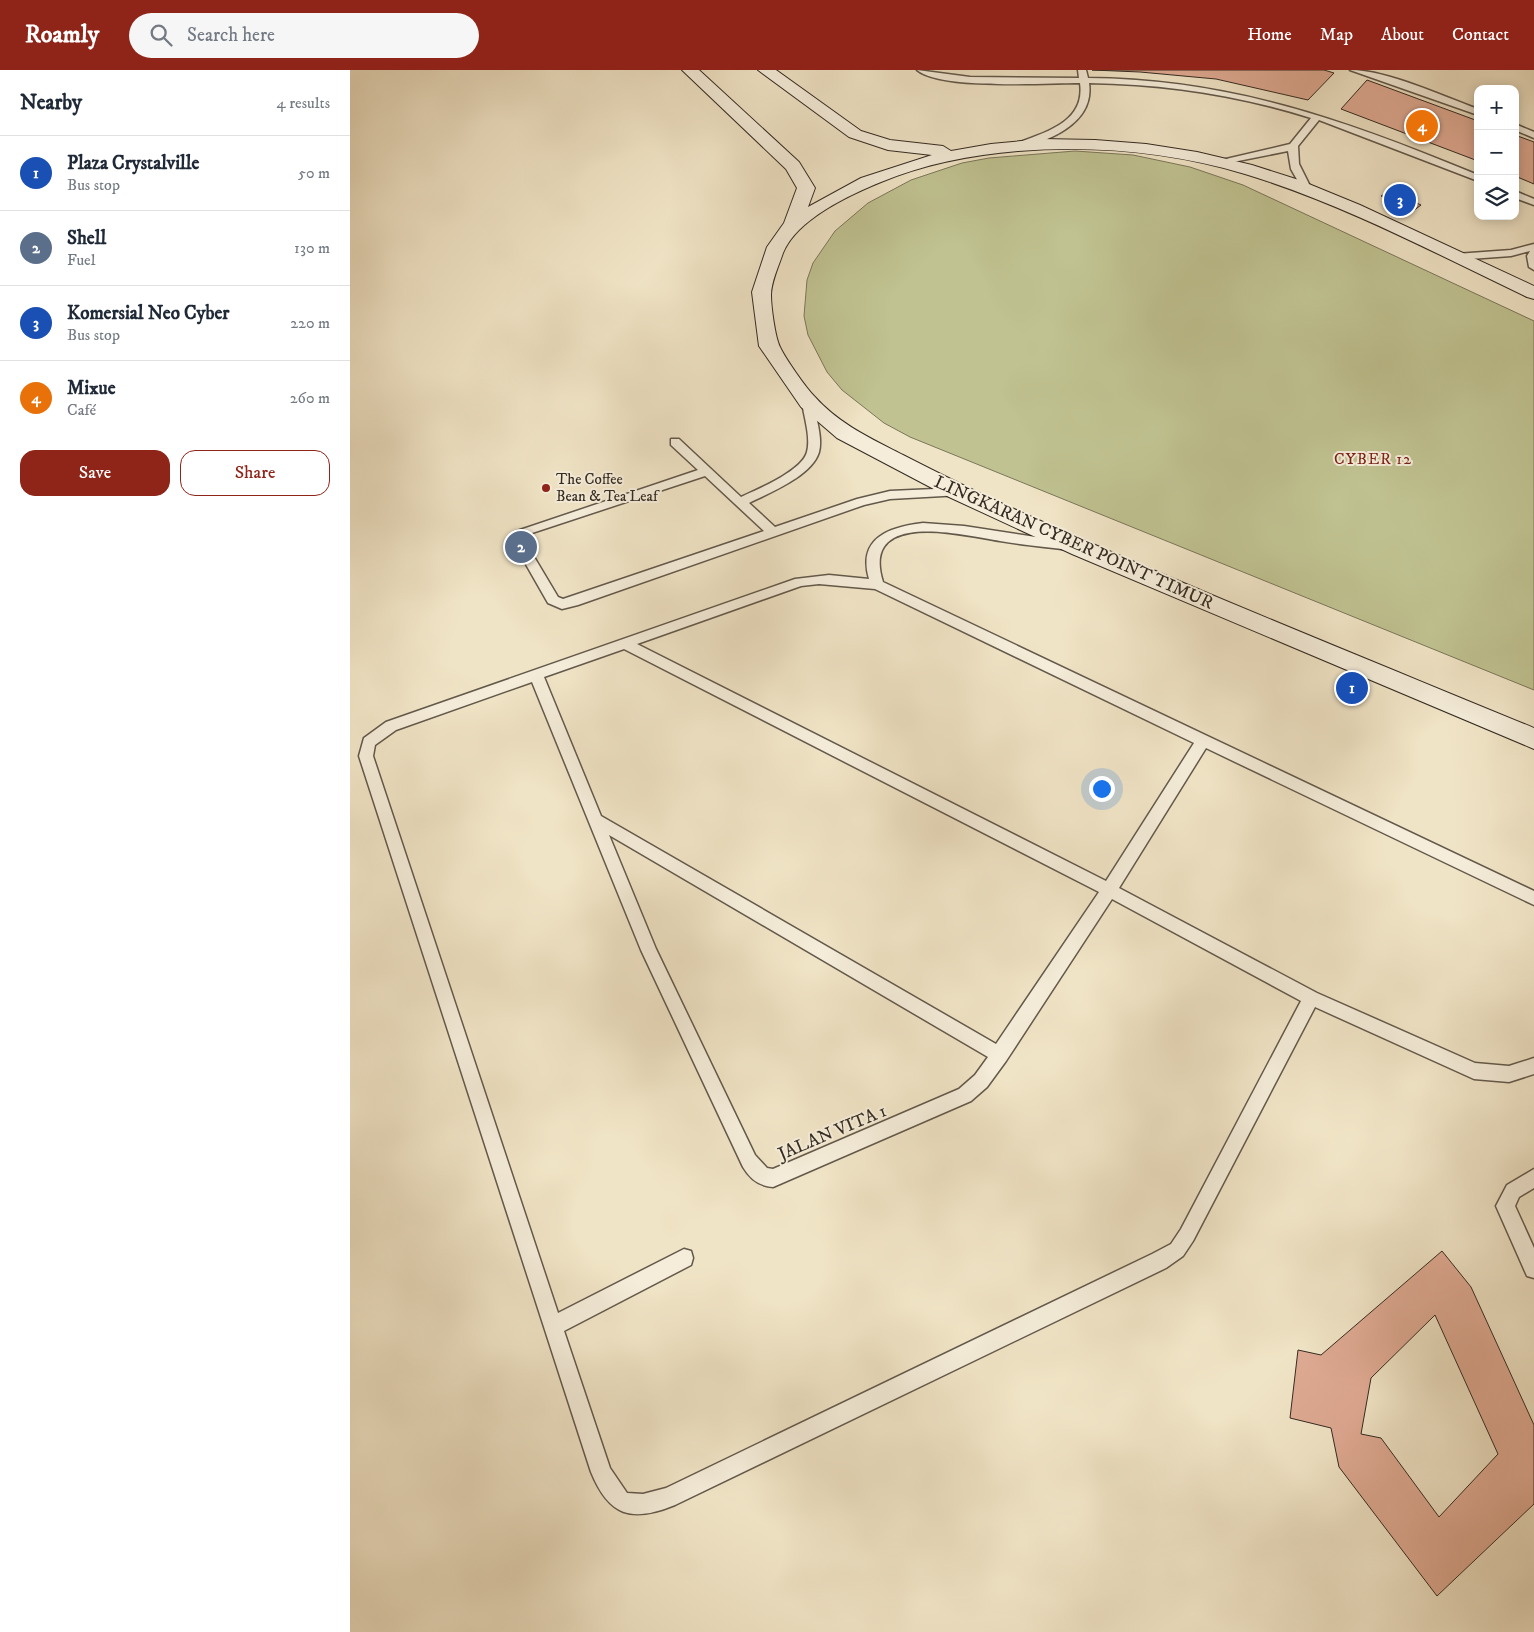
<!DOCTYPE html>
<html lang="en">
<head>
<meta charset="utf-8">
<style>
  :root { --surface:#fff; --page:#f6f6f7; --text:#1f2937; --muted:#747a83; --line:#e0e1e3; --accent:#8f2418 }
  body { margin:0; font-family:"IM FELL DW Pica",serif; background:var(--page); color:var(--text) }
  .controls { position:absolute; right:15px; top:15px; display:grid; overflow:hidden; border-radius:10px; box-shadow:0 2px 12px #0003 }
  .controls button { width:45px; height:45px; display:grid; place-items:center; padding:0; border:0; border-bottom:1px solid var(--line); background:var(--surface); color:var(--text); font:25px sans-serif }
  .you { position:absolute; left:751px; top:718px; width:18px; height:18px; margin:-12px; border:4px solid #fff; border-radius:50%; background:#1a73e8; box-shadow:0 0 0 8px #1a73e833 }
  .badge { display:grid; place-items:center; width:32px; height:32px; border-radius:50%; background:var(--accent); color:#fff; font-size:16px; font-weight:700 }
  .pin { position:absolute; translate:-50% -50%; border:2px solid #fff; box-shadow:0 1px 5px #0006 }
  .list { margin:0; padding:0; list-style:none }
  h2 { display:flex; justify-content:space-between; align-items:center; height:65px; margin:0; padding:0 20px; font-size:21px }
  h2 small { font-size:16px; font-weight:400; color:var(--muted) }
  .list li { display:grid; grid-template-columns:32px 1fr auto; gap:15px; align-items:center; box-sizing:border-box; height:75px; padding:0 20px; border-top:1px solid var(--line) }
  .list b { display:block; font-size:19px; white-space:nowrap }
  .list p { margin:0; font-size:16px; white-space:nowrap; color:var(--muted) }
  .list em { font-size:16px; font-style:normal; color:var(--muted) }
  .actions { display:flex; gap:10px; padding:15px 20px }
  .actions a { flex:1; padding:11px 0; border:1px solid var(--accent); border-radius:15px; text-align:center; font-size:18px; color:var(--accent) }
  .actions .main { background:var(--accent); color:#fff }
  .icon { flex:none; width:28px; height:28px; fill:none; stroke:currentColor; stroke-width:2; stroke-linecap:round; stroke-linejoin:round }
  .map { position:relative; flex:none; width:1184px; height:1562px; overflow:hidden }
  header { display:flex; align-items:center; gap:30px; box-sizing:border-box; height:70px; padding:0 25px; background:var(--accent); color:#fff }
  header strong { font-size:24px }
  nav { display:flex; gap:28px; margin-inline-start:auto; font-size:18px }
  .search { width:350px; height:45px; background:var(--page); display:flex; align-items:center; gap:12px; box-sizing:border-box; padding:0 18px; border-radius:28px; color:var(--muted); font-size:19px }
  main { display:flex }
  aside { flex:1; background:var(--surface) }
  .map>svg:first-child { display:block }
</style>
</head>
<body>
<header>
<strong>Roamly</strong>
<div class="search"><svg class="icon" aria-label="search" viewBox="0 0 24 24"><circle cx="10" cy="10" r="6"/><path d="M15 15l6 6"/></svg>Search here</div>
<nav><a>Home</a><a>Map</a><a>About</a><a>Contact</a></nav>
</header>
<main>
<aside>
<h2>Nearby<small>4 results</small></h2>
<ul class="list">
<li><span class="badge" style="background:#1a4fb4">1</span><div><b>Plaza Crystalville</b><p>Bus stop</p></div><em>50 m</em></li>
<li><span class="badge" style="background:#5c6f8a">2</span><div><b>Shell</b><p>Fuel</p></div><em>130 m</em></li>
<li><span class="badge" style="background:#1a4fb4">3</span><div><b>Komersial Neo Cyber</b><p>Bus stop</p></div><em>220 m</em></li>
<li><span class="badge" style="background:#e8710a">4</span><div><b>Mixue</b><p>Café</p></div><em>260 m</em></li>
</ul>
<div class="actions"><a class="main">Save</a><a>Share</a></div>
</aside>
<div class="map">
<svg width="1184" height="1562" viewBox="0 0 1184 1562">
  <rect width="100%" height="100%" fill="#f0e4c6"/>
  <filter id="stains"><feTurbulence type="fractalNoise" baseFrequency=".004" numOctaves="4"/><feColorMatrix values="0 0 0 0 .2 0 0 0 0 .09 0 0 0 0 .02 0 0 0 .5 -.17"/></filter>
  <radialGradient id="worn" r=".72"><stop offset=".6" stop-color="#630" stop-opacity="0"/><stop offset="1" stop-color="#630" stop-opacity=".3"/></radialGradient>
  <!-- green -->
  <path fill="#c0c291" stroke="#7a765a" d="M725,81L783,85L840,97L893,115L1184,251V620L560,367L534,353L492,320L477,302L458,265L454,246L457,210L463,193L485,161L518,133L561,110L612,93L639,88Z"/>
  <!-- building -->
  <g fill="#dfaa93" stroke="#342b22" fill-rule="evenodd">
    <path d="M742,0H974L984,3L958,30L866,9L790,2Z"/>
    <path d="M1017,10L1128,51V91L991,39Z"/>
    <path d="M1165,65L1184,72V114L1165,106Z"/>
    <path d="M1040,121L1071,135L1063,141L1031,126Z"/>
    <path d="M1092,1181L1121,1217L1184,1355V1434L1087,1526L989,1397L981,1358L940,1348L948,1280L971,1285ZM1085,1245L1148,1384L1089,1447L1031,1368L1011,1364L1021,1308Z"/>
  </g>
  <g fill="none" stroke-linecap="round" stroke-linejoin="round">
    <defs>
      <g id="lane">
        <path d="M567,0L620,7L729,8L728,0H736L738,8C881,9 998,51 1128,105V111L969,50L948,76L949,94L962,120L954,122L941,99L938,81L868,95L863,92L940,74L961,48C888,25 815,14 739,13C745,54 698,71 665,80L662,79V75C692,63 736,54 730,13C696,13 591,20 567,0Z"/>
        <path d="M1000,0C1037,0 1092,26 1128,39V45Z"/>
        <path d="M1165,54L1184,62V68L1165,60Z"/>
        <path d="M1165,121L1184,129V135L1165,128Z"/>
        <path d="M1184,174V200L1179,197L1177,186L1180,181L1161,186L1106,190L1101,187L1106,184L1161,180Z"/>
        <path d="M458,328L464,332C465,347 473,367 469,382C462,406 419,423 399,433L425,457L507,429L540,421L607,418L613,422L611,425L540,429L514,435L228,535L212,539L198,533L162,470L164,462L348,400L321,375V369H329L391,427C408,419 452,401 457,382C461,367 454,347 452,332ZM355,406L414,461L213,529L208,527L174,470V467L179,464Z"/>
        <path d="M573,453L614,456L719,472L725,476L719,480C696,477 673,475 650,471C612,465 510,439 533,512L1184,821V835L856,678L769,818L967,923L1125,993L1159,996L1184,988V1004L1159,1012L1124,1009L965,937L843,1171L833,1186L816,1198L325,1435C281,1453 259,1446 241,1402L9,686L14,668L36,652L445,509L479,505L519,509C507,468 539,457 573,453ZM469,514L525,519L844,673L756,811L287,574L451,516ZM274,579L749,822L646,974L251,746L194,607ZM182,612L291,880L393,1097C400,1109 409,1116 423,1117L621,1031L637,1017L656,991L762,829L951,931L831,1159L821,1174L802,1184L316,1418L293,1424L277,1423L260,1398L214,1261L341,1195L343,1188L341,1181L334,1179L208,1243L23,686L25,675L46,660ZM259,765L638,987L625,1005L609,1019L423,1099L417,1098L405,1085L306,879Z"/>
        <path d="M1184,1099V1118L1169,1127L1165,1136L1184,1178V1208L1177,1206L1146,1136L1157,1115Z"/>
      </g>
      <path id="secondary" d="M332,0H349L449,92L465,118L458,137L511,108L582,85L538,80L499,67L408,0H426L511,61L540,70L593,76L601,81L641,74L693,69L745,70L796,74L847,82L902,95L949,110L1010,135L1184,216V229L1177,227C1085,183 993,134 895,104C822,82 743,75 668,81C621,85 574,94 531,112C499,125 446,150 433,183C429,195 421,212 421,225C421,236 425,267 430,277C435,288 456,318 465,327C489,354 522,369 553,385C590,404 626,422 664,439C835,516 1010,586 1184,658V679L722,484L599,427L487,368L451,337L409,276L402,222L417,177L434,153L447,118L436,99Z"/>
    </defs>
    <!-- lane casing -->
    <use href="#lane" stroke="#63594b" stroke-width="3"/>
    <!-- secondary casing -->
    <use href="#secondary" stroke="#342b22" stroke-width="2"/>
    <!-- lane -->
    <use href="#lane" fill="#f5edda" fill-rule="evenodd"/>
    <!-- secondary -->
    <use href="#secondary" fill="#f5edda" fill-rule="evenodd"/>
  </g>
  <!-- markers -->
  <circle fill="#8f2418" stroke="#f5edda" stroke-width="2" cx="196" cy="418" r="5"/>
  <g text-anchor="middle" stroke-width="4" stroke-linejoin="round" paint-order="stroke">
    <!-- far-poi labels -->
    <g font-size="15" fill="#342b22" stroke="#f5edda" text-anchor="start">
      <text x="206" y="414">The Coffee<tspan x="206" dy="17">Bean &amp; Tea Leaf</tspan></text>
    </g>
    <!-- far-quarter labels -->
    <g font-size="16" letter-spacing="1" fill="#7a1f14" stroke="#f5edda">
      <text x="1023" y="394">CYBER 12</text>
    </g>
    <!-- street labels -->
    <g font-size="18" fill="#342b22" stroke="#f5edda">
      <text transform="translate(724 472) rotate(24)" y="6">LINGKARAN CYBER POINT TIMUR</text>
      <text transform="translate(482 1062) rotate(-23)" y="6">JALAN VITA 1</text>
    </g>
  </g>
  <rect width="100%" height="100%" filter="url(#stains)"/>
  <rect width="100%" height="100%" fill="url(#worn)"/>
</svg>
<div class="controls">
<button>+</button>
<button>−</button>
<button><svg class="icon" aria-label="layers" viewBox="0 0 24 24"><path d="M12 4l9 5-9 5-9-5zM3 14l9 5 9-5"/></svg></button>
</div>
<div class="you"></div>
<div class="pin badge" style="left:1002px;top:618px;background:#1a4fb4">1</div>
<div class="pin badge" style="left:171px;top:477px;background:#5c6f8a">2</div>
<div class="pin badge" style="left:1050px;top:130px;background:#1a4fb4">3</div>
<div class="pin badge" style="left:1072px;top:56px;background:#e8710a">4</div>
</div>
</main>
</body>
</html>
